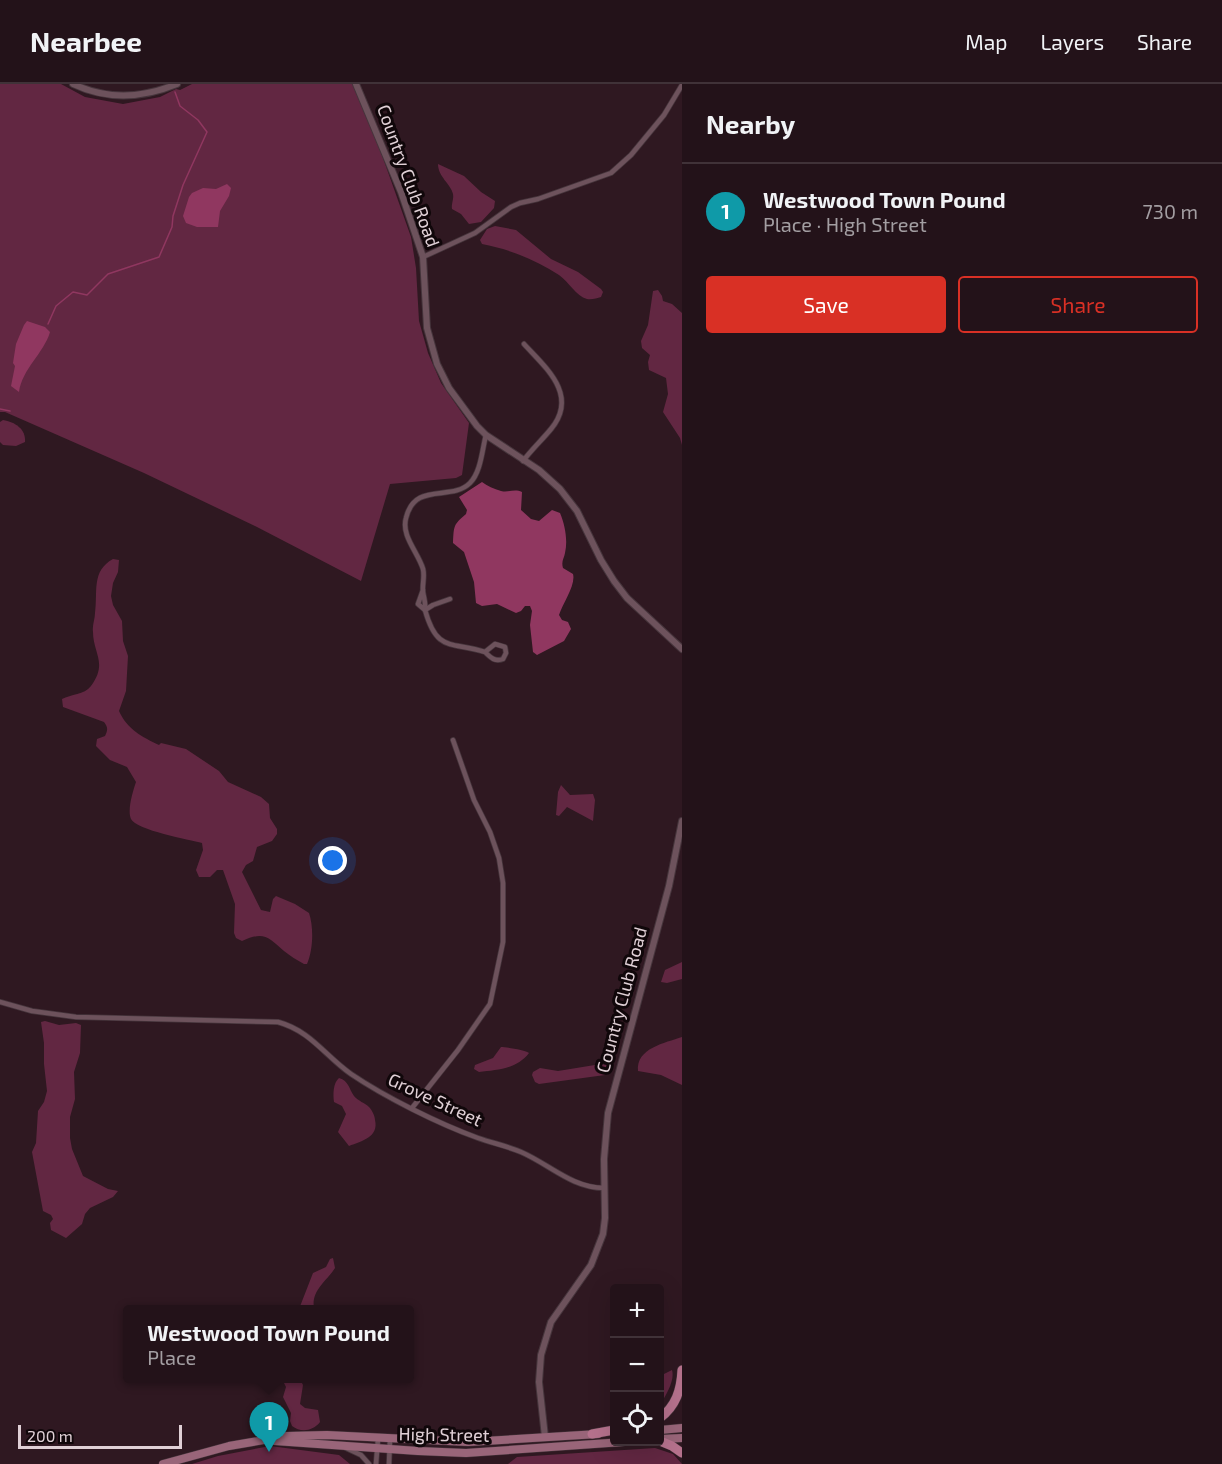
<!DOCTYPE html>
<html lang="en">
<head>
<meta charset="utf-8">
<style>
  :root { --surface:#231219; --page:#2b1b22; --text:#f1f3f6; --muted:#a39ea2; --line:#403238; --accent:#d93025 }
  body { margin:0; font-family:"Exo 2",sans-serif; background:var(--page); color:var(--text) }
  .controls { position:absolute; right:18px; bottom:18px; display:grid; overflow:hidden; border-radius:6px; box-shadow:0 6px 24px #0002 }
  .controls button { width:54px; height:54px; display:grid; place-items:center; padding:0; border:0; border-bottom:2px solid var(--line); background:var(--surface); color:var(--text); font:30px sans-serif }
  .scale { position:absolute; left:18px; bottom:15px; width:164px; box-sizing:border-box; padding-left:6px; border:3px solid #e0d0d6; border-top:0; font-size:16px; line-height:21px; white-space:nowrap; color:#e0d0d6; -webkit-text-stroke:4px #10070a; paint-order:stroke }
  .you { position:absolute; left:333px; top:777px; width:21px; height:21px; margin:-15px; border:4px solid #fff; border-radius:50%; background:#1a73e8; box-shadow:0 0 0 9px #1a73e833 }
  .badge { display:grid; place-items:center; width:39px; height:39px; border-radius:50%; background:var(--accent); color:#fff; font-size:20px; font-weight:700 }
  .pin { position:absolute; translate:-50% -50px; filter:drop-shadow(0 2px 3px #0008) }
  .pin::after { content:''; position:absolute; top:32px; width:21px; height:18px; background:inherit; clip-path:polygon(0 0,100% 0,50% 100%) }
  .popup { position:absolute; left:123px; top:1221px; width:291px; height:78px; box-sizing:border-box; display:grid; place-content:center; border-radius:6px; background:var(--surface); filter:drop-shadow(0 2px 4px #0005); font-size:20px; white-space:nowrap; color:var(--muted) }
  .popup b { font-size:22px; color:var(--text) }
  .popup::after { content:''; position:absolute; left:50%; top:100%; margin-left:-12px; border:12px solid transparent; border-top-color:var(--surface) }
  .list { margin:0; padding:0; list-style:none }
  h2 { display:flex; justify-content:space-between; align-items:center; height:78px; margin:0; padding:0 24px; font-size:26px }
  h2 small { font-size:20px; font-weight:400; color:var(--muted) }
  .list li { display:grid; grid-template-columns:39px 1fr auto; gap:18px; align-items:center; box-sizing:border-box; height:96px; padding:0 24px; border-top:2px solid var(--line) }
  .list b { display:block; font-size:22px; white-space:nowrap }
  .list p { margin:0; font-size:20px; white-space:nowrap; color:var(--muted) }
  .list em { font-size:20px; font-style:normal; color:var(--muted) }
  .actions { display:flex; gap:12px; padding:18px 24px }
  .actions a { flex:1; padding:14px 0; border:2px solid var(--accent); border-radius:6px; text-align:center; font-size:21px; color:var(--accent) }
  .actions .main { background:var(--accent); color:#fff }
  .icon { flex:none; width:33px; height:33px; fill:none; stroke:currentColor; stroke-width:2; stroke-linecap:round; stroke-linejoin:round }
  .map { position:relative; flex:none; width:682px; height:1380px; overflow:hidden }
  header { display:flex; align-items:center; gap:36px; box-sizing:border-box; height:84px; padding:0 30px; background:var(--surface); border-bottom:2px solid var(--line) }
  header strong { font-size:28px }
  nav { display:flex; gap:33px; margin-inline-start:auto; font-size:21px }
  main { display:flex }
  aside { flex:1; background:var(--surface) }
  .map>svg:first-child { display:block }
</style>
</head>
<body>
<header>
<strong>Nearbee</strong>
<nav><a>Map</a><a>Layers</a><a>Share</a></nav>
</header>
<main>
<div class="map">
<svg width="682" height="1380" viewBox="0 0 682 1380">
  <rect width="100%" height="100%" fill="#2f1821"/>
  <!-- green -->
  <g fill="#622742">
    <path d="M0,0H61L85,13L123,20L160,13L176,5L180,6L192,0H353L377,57L411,153L416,184L419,237L428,269L441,299L469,339L462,391L456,394L390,400L361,497L257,443L144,389L5,328H0Z"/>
    <path d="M438,80L464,92L481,108L495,117L494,124L481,138L469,140L461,130L452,125C451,120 454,115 453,110C451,100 438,93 438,80Z"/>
    <path d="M495,142L516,146L551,175L578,188L601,205L603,208L601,213C597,214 592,216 587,215C576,212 569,198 559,191C536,176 509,165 482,160L480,156L487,145Z"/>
    <path d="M658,206L662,212L663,217L672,220L682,229V361L680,354L663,328L668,310L666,294L649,286L648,278L650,271L642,264L641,257L648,241L653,207Z"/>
    <path d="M3,336C15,338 26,345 25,358L16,362L3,361L0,358V338Z"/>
    <path d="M113,475L119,476L118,488L113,499L111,512L113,521L122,537L123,557L128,572L126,607L119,627C127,645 142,653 159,661L161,659L186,665L219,687L228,698L261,713L269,720L270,734L277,745V750L272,757L257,763L253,777L246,781L242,788L261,826L270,828L273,815L276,812L295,820L309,829C314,844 313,866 307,880H304C297,876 290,872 284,867C268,853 264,847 242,857L236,854L234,849L235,820L223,786H217L210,793H199L196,786L203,766L202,759C190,756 136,746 131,735C127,726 133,707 136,698L127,683L110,676L96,662L97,655L105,652C108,646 108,643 104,638L63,623L62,615C71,610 84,611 91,602C108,579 93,569 93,548C92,542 95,535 95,529C98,508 91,487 113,475Z"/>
    <path d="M561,701L570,711L593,710L595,716L593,737L567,723L559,732L556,731L558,708Z"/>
    <path d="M682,878V895L667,899L661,898L665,886Z"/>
    <path d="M45,937L59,941L76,939L81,941L80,969L74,988L75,1015L70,1033V1054L72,1065L83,1092L108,1105L118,1107L113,1113L90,1124L85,1130L82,1140L66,1154L51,1146L50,1139L53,1135L51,1131L43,1127L32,1068L36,1059L38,1027L44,1018L47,1007L44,980V959L41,938Z"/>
    <path d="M682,953V1001L661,991L638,987C636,964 665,959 682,953Z"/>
    <path d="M501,963C505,963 526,966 529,969C517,985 497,986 479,988L474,985L475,981L493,974Z"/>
    <path d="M601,980L607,981L605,991L539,1000L535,998L532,991L533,988L540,984L558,987Z"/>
    <path d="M339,994C349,997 349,1005 354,1012C358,1017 365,1019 369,1023C372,1026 375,1032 375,1036C379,1053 362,1057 349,1062L338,1048L346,1030L342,1022L334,1018C333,1010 333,999 339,994Z"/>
    <path d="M333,1174L335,1184C326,1198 311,1206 314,1225H299L313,1189L326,1183L330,1175Z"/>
    <path d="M672,1286C675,1296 666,1312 660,1320V1292Z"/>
    <path d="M282,1295H300L303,1301L300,1320L305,1324L318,1326L320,1338C313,1347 301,1349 292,1342L290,1337L291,1329L283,1313L286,1303Z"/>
    <path d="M270,1362L339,1371L350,1380H192L218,1372Z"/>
    <path d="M655,1364L673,1370L682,1380H508L517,1373Z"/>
  </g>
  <!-- water -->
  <g fill="#903760">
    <path d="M227,100L231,104L229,112L220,127L218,143H197L186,139L183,132L189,113L192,109L203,104L216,105Z"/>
    <path d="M27,237L45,243L50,248C44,269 22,285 19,308L11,302L15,282L13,279L16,260L24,241Z"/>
    <path d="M482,398C487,402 494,405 501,407C509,409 514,404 522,408L521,426L531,435L539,437L552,426L560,429C565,441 568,456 565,469C564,475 561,477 563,484L573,490C576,501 563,519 559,531L562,536L568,538L571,545L564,557L537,571L533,568L530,541L532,527L530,522H525L521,527L516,529L497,520L482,522L476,519L474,498L464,468L453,459C454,442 453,441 466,430L467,426L459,413Z"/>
  </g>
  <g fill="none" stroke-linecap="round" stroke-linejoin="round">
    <!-- stream -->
    <g stroke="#903760" stroke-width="1.5">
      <path d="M48,240L56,222L73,208L87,211L108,190L159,173L172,143L173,132L183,101L207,48L198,36L180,22L175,8"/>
      <path d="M0,325L10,327"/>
    </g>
    <defs>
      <g id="minor">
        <path d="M423,173L475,149L511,123L520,119L538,115L611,89L631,71L664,31L682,1"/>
        <path d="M523,377C532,365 542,356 551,345C579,311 546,284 524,260"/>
        <path d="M423,506L418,520L425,526C426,519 424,515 423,508C422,500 425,493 423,485C418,468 401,452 406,434C415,397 451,418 470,399C481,388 482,366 486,351"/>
        <path d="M450,515L433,521L425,526C437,569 451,557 485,568L495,560L505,563L506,569L503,575C495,578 491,574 485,568"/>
        <path d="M0,918L32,927L76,933L278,938C311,947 325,972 351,990C385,1013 439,1040 478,1054C492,1059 507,1062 521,1068C549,1080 572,1104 604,1104"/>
        <path d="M412,1024L458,966L490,920L503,858V799L499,774L490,748L474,716L453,656"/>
        <path d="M346,1364L361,1371L369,1380"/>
        <path d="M376,1380L378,1355"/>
        <path d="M389,1380L390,1355"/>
      </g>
      <g id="tertiary">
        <path d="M73,0C107,16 143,14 177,0"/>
        <path d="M356,0L401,108L423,173L427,244L437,280L449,304L477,342L486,351L539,386L560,405L577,427L601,476L614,497L627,514L682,565"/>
        <path d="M545,1353L539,1298L541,1271L551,1238L591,1181L603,1150L605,1134L604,1075L608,1029L669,802L682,737"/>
      </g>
      <g id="primary">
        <path d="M660,1346L682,1344"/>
        <path d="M660,1355L682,1354"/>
        <path d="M275,1357L418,1367L466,1369L623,1358"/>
        <path d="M163,1380L229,1362L287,1352L327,1351L468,1358L598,1350"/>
      </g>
      <g id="motorway">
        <path d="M660,1334C676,1322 681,1306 682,1286"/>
        <path d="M592,1350L614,1346"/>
        <path d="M660,1357L672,1362L682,1369"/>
      </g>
    </defs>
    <!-- minor casing -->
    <use href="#minor" stroke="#46353c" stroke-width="6"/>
    <!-- tertiary casing -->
    <use href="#tertiary" stroke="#46353c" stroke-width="8"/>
    <!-- primary casing -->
    <use href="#primary" stroke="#46353c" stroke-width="9"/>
    <!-- motorway casing -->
    <use href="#motorway" stroke="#46353c" stroke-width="10"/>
    <!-- minor -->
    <use href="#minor" stroke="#6d525c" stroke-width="4.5"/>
    <!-- tertiary -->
    <use href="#tertiary" stroke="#6d525c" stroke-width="6"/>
    <!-- primary -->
    <use href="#primary" stroke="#996579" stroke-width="8"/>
    <!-- motorway -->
    <use href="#motorway" stroke="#b6728d" stroke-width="9"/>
  </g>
  <g text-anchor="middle" stroke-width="6" stroke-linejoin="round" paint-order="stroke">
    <!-- street labels -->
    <g font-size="18" fill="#e0d0d6" stroke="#10070a">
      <text transform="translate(408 92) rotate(70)" y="6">Country Club Road</text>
      <text transform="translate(622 916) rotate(-75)" y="6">Country Club Road</text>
      <text transform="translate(435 1016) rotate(25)" y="6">Grove Street</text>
      <text transform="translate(444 1351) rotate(1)" y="6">High Street</text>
    </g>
  </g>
</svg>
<div class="controls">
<button>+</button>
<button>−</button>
<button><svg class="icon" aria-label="locate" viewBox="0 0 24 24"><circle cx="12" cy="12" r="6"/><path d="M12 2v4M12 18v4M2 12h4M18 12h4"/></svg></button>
</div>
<div class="scale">200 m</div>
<div class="you"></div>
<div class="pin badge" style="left:269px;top:1368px;background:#0f9aa8">1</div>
<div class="popup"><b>Westwood Town Pound</b>Place</div>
</div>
<aside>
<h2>Nearby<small></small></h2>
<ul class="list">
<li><span class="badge" style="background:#0f9aa8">1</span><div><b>Westwood Town Pound</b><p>Place · High Street</p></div><em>730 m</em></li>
</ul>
<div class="actions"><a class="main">Save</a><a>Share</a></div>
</aside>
</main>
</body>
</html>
